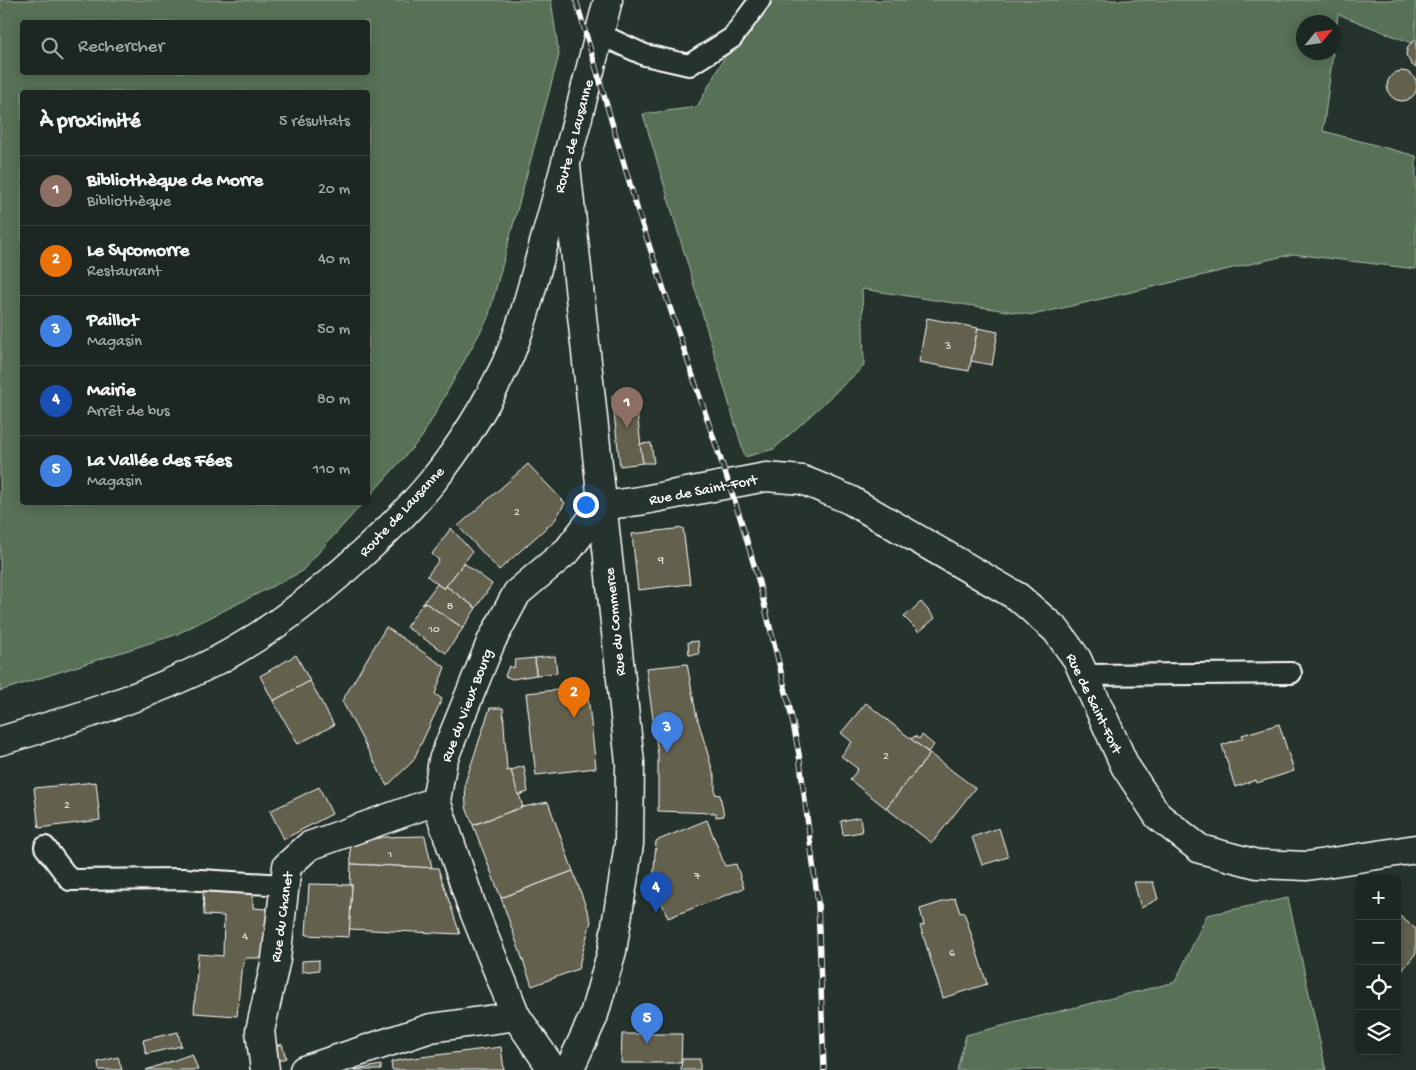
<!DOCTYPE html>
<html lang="fr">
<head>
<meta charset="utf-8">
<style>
  :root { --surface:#1c2622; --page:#29322f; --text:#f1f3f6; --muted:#a0a5a5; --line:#3a4340; --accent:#ff9aa2 }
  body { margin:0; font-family:"Gochi Hand",sans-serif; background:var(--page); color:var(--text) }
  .controls { position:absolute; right:15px; bottom:15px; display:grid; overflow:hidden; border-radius:5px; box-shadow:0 2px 12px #0003 }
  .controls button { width:45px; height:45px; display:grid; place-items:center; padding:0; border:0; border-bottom:1px solid var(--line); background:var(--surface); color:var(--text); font:25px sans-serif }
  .compass { position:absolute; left:1296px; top:15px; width:45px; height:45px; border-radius:50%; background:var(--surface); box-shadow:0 2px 12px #0003; rotate:61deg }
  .you { position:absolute; left:585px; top:504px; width:18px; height:18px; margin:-12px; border:4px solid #fff; border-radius:50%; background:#1a73e8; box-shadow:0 0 0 8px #1a73e833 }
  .badge { display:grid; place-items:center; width:32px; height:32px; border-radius:50%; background:var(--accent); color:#fff; font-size:16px; font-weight:700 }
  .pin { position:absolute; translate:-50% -41px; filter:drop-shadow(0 1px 2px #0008) }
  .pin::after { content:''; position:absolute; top:26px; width:18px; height:15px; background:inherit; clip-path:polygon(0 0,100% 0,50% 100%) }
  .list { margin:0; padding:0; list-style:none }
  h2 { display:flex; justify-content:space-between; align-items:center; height:65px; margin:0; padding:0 20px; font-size:21px }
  h2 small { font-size:16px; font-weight:400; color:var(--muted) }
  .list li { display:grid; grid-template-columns:32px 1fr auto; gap:15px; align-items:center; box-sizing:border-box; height:70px; padding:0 20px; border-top:1px solid var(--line) }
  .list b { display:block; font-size:19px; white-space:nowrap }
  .list p { margin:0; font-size:16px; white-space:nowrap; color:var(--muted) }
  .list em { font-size:16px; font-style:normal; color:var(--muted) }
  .icon { flex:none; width:28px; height:28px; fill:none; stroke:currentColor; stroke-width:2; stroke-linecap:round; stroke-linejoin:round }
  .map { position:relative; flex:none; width:1416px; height:1070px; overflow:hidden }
  .search { position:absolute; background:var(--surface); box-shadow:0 2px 12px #0003; left:20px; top:20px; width:350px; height:55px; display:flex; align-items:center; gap:12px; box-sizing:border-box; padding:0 18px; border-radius:5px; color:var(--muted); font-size:19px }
  .panel { position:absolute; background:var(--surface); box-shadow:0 2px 12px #0003; left:20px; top:90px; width:350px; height:415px; border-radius:5px }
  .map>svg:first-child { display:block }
</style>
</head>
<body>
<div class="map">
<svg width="1416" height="1070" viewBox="0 0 1416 1070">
  <rect width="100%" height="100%" fill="#26332d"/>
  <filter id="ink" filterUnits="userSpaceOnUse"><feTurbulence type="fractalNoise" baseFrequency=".02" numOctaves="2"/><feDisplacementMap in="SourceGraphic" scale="10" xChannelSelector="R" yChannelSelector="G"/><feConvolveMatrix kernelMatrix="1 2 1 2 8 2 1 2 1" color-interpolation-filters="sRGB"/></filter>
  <g filter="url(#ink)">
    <!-- green -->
    <g fill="#567157" stroke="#aab8ab" fill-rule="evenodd">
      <path d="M0,0H551L559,55L488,318L422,437L368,498V92H22V502L363,503L301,572L175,635L0,691ZM368,22V72H22V22Z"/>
      <path d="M756,0H1416V45L1338,14L1334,49V22H1304V52L1333,53L1323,131L1416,156V269L1293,254L1033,315L862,289L864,366L774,449L745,457L643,114L697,107Z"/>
      <path d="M1288,898L1326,1070H957L966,1035L1175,982L1207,915Z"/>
    </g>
    <!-- building -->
    <g fill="#63614d" stroke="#fff">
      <path d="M1415,40H1416V68L1412,65L1406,55L1407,49L1410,44Z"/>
      <circle cx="1402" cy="86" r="15"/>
      <path d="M927,318L978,328L969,371L919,362Z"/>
      <path d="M978,328L998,332L992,365L971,361Z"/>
      <path d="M631,394L633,413L637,412L643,463L620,466L612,396Z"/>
      <path d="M651,443L654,463H643L640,444Z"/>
      <path d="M528,464L565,503L555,520L499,570L458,526Z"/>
      <path d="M451,528L472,552L444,589L427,576L439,560L432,554Z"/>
      <path d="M683,528L690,584L638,590L632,534Z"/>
      <path d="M464,563L492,584L476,608L446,586Z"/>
      <path d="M437,584L444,589L446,586L476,608L463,628L424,602Z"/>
      <path d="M424,602L463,628L446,653L406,627Z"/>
      <path d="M921,602L935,618L919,632L904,617Z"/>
      <path d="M386,627L445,667L435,694L442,699L413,761L387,786L342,701Z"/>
      <path d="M698,641L699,654L689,655L688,642Z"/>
      <path d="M296,655L310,681L273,701L260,676Z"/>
      <path d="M555,656L557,673L536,675L535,658Z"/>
      <path d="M535,658L536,675L512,679L505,676L509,666L514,668L515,660Z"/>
      <path d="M687,664L696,713L715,779V794L720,795L724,816L716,817V813L658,811V755L646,668Z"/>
      <path d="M310,681L334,725L298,744L273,701Z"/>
      <path d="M587,687L596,768L536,775L526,693Z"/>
      <path d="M866,703L930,754L886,808L850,780L858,769L841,756L852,742L841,733Z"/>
      <path d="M490,708H503L507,771L511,770L523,807L473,825L466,807L465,783Z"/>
      <path d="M1279,724L1294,771L1257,783L1256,780L1235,787L1222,745L1243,738L1242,735Z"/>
      <path d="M922,735L934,745L928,752L911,739L915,736L919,739Z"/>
      <path d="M930,754L975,788L932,843L886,808Z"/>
      <path d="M524,766L528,792L518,795L511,770Z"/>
      <path d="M96,782L100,820L39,828L34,788Z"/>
      <path d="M319,787L332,814L284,839L270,811Z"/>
      <path d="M548,802L573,871L501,898L473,825L523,807Z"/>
      <path d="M860,817L862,832L843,835L841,821Z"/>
      <path d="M707,820L725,866L736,864L744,888L668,918L653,883L656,841Z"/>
      <path d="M999,828L1008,857L982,865L972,837Z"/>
      <path d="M425,836L432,868L351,864L350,843L384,837Z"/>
      <path d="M351,864L438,868L460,934L349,929L352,885H350Z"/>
      <path d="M573,871L591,921L578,969L532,986L501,898Z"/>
      <path d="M1134,882H1153L1158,899L1141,908Z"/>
      <path d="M309,884L352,885L349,937L306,935Z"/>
      <path d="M203,890L253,894V908L268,909L266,958H245L241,972L237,1016L194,1013L198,954L223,956L224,916L204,915Z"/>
      <path d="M955,898L960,913L964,912L987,984L943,998L920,926L924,925L920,909Z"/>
      <path d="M1397,914L1416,929V953L1397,977Z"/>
      <path d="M319,960V970L302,972V961Z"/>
      <path d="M178,1032L181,1046L146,1054L143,1040Z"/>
      <path d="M622,1034H682L681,1063H621Z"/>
      <path d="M282,1044L286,1058L275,1062L271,1048Z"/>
      <path d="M501,1047L504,1070H392L391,1062L405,1059Z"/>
      <path d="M192,1054L198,1070H146Z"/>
      <path d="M118,1057L122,1070H99L98,1062Z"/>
      <path d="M682,1059H700V1070H681Z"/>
      <path d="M381,1065V1070H355Z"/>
    </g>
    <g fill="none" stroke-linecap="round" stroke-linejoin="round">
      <defs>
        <g id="service">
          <path d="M599,34L645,55L689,65L732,38L760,0"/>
          <path d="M1084,675L1291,673"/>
          <path d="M45,847L70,880L184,879L284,885"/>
        </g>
        <g id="minor">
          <path d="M265,1070L260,1031L276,959L287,866L309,846L436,801"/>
          <path d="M304,1070L431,1028L516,1016"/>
          <path d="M553,1070L516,1016L471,904L436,801L443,760L491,642L517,593L568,550L602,506L639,501L766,477L802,480L817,486L850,500L1018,597L1056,630L1077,659L1125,766L1158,816L1200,849L1257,864L1307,866L1416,849"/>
        </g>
        <path id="tertiary" d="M566,166L630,763L629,844L612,951L593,1018L569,1070"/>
        <path id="secondary" d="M0,741C75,719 149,696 218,660C267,634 311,600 352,563C379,539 409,510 432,482C461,446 486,406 506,364C524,323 534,278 546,236C568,157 588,79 608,0"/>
      </defs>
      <!-- service casing -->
      <use href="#service" stroke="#fff" stroke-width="24"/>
      <!-- minor casing -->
      <use href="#minor" stroke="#fff" stroke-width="31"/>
      <!-- tertiary casing -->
      <use href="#tertiary" stroke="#fff" stroke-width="31"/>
      <!-- secondary casing -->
      <use href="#secondary" stroke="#fff" stroke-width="31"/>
      <!-- service -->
      <use href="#service" stroke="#26332d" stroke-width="20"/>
      <!-- minor -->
      <use href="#minor" stroke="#26332d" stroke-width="28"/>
      <!-- tertiary -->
      <use href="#tertiary" stroke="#26332d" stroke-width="28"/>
      <!-- secondary -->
      <use href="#secondary" stroke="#26332d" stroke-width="28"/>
      <defs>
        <path id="rail" d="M576,0L639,215L740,517L758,579L789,704L799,754L818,903L824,1070"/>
      </defs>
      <!-- rail casing -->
      <use href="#rail" stroke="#fff" stroke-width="5.5"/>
      <!-- rail -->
      <use href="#rail" stroke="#26332d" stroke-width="4" stroke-dasharray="11" stroke-linecap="butt"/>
    </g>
  </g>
  <g text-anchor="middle" stroke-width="5" stroke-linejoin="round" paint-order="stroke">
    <!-- number labels -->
    <g font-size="12" fill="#d8d8d2">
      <text x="948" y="349">3</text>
      <text x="517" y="515">2</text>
      <text x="661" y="563">9</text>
      <text x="450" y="609">8</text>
      <text x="434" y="632">10</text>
      <text x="886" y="759">2</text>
      <text x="67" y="808">2</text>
      <text x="390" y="857">1</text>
      <text x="697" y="879">7</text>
      <text x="245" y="939">4</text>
      <text x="952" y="956">6</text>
    </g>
    <!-- street labels -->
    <g font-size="15" fill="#fff" stroke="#26332d">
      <text transform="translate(573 136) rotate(-75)" y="5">Route de Lausanne</text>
      <text transform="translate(703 489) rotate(-11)" y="5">Rue de Saint-Fort</text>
      <text transform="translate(401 511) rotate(-47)" y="5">Route de Lausanne</text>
      <text transform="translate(614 622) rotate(-96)" y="5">Rue du Commerce</text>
      <text transform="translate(1095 703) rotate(64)" y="5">Rue de Saint-Fort</text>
      <text transform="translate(466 705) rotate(-69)" y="5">Rue du Vieux Bourg</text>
      <text transform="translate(281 917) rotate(-82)" y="5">Rue du Chanet</text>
    </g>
  </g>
</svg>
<div class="controls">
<button>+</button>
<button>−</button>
<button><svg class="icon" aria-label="locate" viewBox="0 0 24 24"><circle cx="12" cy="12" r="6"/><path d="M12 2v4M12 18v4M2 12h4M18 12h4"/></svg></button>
<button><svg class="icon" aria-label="layers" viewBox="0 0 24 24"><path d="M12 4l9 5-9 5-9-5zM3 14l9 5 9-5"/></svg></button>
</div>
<svg class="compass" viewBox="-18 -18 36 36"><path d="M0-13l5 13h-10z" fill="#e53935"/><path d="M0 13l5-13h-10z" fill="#a0a5a5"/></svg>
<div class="you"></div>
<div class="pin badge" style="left:627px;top:428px;background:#8d6e63">1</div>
<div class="pin badge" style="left:574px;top:718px;background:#e8710a">2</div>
<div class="pin badge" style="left:667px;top:753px;background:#3f7fe0">3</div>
<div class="pin badge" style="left:656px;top:913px;background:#1a4fb4">4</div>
<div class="pin badge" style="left:647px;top:1044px;background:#3f7fe0">5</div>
<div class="search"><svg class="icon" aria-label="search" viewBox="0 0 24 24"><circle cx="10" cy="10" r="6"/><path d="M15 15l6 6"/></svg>Rechercher</div>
<section class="panel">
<h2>À proximité<small>5 résultats</small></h2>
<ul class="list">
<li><span class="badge" style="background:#8d6e63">1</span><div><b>Bibliothèque de Morre</b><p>Bibliothèque</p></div><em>20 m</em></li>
<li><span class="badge" style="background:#e8710a">2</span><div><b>Le Sycomorre</b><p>Restaurant</p></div><em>40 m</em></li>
<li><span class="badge" style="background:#3f7fe0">3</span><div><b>Paillot</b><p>Magasin</p></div><em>50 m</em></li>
<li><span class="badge" style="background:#1a4fb4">4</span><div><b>Mairie</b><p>Arrêt de bus</p></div><em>80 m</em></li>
<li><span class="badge" style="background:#3f7fe0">5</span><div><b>La Vallée des Fées</b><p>Magasin</p></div><em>110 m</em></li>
</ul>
</section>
</div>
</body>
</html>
